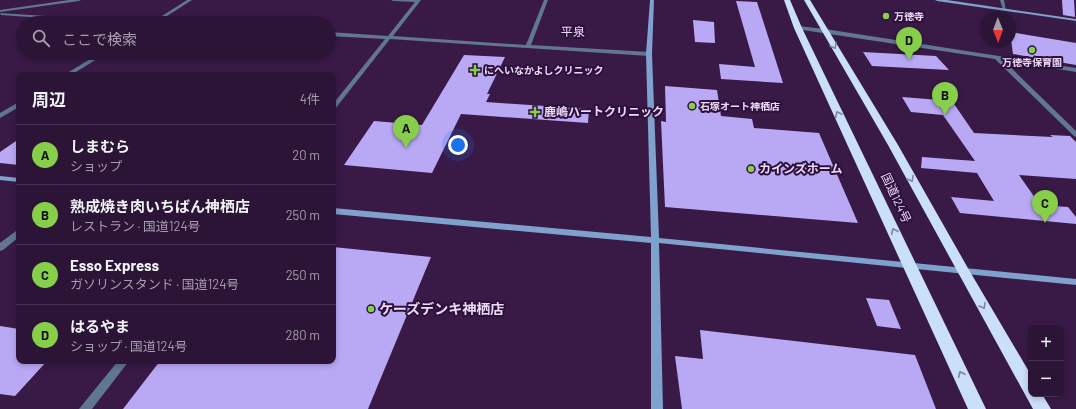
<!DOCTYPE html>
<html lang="ja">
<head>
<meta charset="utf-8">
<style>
  :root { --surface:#2b1435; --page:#331d3d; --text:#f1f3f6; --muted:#a69ead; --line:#473350; --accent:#87cf4b }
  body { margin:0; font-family:Barlow,"Noto Sans JP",sans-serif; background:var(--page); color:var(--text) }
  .controls { position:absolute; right:12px; bottom:12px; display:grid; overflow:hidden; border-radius:8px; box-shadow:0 2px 6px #0003 }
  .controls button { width:36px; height:36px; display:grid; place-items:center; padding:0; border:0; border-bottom:1px solid var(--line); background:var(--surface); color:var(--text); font:20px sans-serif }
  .compass { position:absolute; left:980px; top:12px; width:36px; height:36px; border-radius:50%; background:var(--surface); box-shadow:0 2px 6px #0003; rotate:179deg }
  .you { position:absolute; left:458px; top:145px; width:14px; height:14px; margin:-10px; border:3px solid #fff; border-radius:50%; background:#1a73e8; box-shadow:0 0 0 6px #1a73e833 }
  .badge { display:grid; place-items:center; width:26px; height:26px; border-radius:50%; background:var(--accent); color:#111; font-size:13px; font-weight:700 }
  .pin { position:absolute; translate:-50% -33px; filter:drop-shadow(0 1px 2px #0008) }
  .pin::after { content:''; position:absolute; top:21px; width:14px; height:12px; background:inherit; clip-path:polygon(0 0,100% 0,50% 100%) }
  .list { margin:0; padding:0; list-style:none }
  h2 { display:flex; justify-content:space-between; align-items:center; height:52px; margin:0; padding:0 16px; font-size:17px }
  h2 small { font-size:13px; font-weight:400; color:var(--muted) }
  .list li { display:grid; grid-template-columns:26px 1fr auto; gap:12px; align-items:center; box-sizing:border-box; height:60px; padding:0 16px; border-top:1px solid var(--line) }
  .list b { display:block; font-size:15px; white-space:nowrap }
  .list p { margin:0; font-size:13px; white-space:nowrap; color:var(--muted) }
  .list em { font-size:13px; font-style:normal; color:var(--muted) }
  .icon { flex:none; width:22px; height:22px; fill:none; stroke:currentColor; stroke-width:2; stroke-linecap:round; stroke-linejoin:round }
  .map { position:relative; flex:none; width:1076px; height:409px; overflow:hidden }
  .search { position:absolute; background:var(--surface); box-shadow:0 2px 6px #0003; left:16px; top:16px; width:320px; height:44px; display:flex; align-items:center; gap:10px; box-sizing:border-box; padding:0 14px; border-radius:22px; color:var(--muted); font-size:15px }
  .panel { position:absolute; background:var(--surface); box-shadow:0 2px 6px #0003; left:16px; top:72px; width:320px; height:292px; border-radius:8px }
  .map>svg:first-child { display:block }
</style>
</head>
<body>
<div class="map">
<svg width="1076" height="409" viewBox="0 0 1076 409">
  <rect width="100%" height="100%" fill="#391a47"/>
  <!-- building -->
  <g fill="#b9a9f5">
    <path d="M1062,0H1074L1075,17L1063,15Z"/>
    <path d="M736,1L757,2L783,83L721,79L719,64L755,67Z"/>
    <path d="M693,20L714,22L715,43L695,42Z"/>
    <path d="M1010,32L1076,43V65L1013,54Z"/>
    <path d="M863,52L936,56L949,70L872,66Z"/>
    <path d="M464,55L505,57L487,94H490L486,102L589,109L588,123L461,114L432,173L344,165L374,121L422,125Z"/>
    <path d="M665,86L717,90L721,116L752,119L754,128L819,133L858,223L665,207L661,121L666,122Z"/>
    <path d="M902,97L952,101L974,133L1053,137L1050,135L1070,136L1076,142V179L1019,175L1040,205L1068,207L1076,217V224L960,213L951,197L994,201L977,173L921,168L922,157L975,161L943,115L911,112Z"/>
    <path d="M19,139V165L0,163V152Z"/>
    <path d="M333,247L431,257L368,409H123L160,361H333Z"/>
    <path d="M866,298L889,300L901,329L877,326Z"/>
    <path d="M0,326L19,329V361H47L15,396L0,394Z"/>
    <path d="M700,330L915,355L936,409H682L675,356L703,359Z"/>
  </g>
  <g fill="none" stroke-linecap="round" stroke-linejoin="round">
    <!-- lane -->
    <path fill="#617691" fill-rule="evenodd" d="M1000,0H1004L1006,11L1003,10Z"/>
    <!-- street -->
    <g fill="#617691" fill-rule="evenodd">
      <path d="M69,0H81L79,1L0,12V10Z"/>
      <path d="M187,0H192L156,23H151Z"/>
      <path d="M391,0H421L393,36L526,45L544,0H548L531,45L649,52L652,54L649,56L390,39L335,109L333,110V104L385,39L329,36V32L388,36L415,2L393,1Z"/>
      <path d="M0,13L139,22L141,23H116L1,15Z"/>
      <path d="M798,26L825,29L1076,68V72L1003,60L1076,131V137L1074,136L995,59L796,29V27Z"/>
      <path d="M100,53H107L71,75H64Z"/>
      <path d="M19,102V107L0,118V113Z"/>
      <path d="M19,230V237L3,250L0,251V243L16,231Z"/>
      <path d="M118,361H129L92,409H79Z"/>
    </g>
    <!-- secondary -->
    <g fill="#7ea2cc" fill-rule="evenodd">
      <path d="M650,0H654L652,54L659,238L1076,279V285L659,243L663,409H651V243L333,214V208L651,237L646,54Z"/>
      <path d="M935,0H947L1076,19V21L937,1Z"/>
      <path d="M0,176L19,178V182L0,180Z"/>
    </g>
    <!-- highway -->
    <g fill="#cadffa" fill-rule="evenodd">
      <path d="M784,0H790L802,28L986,409H968L794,28Z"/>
      <path d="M804,0H810L898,145L969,270L1031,375V394H1042L1051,409H1033L888,145Z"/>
    </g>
  </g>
  <!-- one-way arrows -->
  <defs><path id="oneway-chevron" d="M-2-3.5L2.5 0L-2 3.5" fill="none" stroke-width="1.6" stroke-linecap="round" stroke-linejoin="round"/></defs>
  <g stroke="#8482a4">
    <use href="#oneway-chevron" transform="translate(834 46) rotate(59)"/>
    <use href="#oneway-chevron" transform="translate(838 114) rotate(-115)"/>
    <use href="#oneway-chevron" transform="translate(911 179) rotate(61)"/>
    <use href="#oneway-chevron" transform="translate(894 231) rotate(-115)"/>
    <use href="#oneway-chevron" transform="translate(983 306) rotate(60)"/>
    <use href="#oneway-chevron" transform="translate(961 374) rotate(-115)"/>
  </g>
  <!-- markers -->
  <g fill="#87cf4b" stroke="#2e103c" stroke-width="1.5">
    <circle cx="886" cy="16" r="4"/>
    <circle cx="1032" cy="50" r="4"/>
    <path d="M473 64h4v4h4v4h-4v4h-4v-4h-4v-4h4z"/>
    <circle cx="692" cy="106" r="4"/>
    <path d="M533 106h4v4h4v4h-4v4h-4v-4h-4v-4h4z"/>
    <circle cx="751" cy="169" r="4"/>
    <circle cx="371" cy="309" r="4"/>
  </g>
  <g text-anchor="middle" stroke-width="4" stroke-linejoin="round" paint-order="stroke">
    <!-- far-poi labels -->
    <g font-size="10" font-weight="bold" fill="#ebd9f6" stroke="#2e103c" text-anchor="start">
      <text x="894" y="20">万徳寺</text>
      <text x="1032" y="66" text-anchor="middle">万徳寺保育園</text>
      <text x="484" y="74">にへいなかよしクリニック</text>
      <text x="700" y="110">石塚オート神栖店</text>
    </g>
    <!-- far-quarter labels -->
    <g font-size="12" fill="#ebd9f6" stroke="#2e103c">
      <text x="573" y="36">平泉</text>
    </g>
    <!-- poi labels -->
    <g font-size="12" font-weight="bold" fill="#ebd9f6" stroke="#2e103c" text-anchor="start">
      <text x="544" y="116">鹿嶋ハートクリニック</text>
      <text x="759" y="173">カインズホーム</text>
    </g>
    <!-- street labels -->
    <g font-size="12" fill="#ebd9f6" stroke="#2e103c">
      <text transform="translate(896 198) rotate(65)" y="4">国道124号</text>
    </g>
    <!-- near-poi labels -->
    <g font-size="14" font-weight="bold" fill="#ebd9f6" stroke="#2e103c" text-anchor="start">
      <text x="379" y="314">ケーズデンキ神栖店</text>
    </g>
  </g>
</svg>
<div class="controls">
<button>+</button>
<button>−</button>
</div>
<svg class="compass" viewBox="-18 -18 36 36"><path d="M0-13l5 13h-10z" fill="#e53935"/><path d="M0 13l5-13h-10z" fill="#a69ead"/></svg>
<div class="you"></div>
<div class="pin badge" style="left:406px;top:148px">A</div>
<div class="pin badge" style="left:945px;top:115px">B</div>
<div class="pin badge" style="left:1045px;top:223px">C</div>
<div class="pin badge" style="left:909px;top:60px">D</div>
<div class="search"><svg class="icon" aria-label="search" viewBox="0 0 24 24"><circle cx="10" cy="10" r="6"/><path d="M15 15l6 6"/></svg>ここで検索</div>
<section class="panel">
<h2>周辺<small>4件</small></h2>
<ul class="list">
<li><span class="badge">A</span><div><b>しまむら</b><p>ショップ</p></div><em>20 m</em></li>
<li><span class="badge">B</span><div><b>熟成焼き肉いちばん神栖店</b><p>レストラン · 国道124号</p></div><em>250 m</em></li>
<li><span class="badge">C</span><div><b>Esso Express</b><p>ガソリンスタンド · 国道124号</p></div><em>250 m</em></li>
<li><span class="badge">D</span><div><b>はるやま</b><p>ショップ · 国道124号</p></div><em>280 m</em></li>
</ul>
</section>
</div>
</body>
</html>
